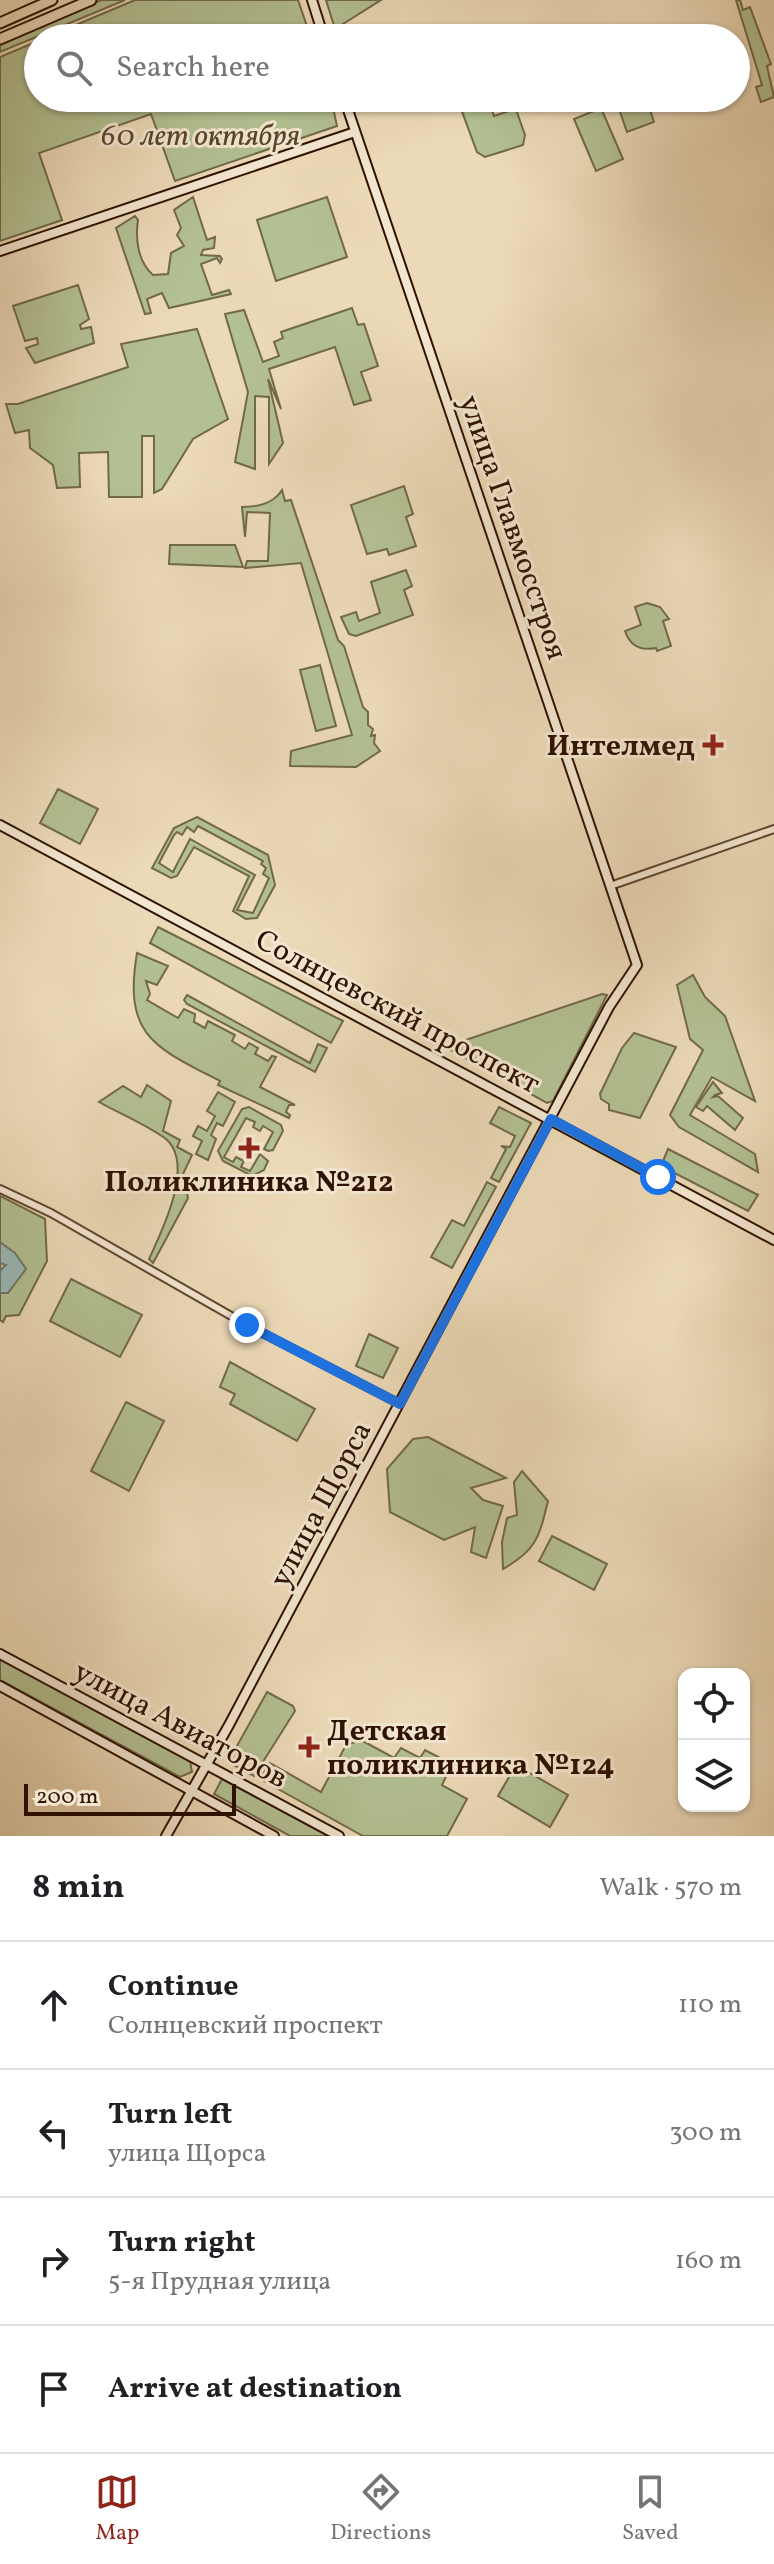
<!DOCTYPE html>
<html lang="en">
<head>
<meta charset="utf-8">
<style>
  :root { --surface:#fff; --page:#f2f2f2; --text:#202124; --muted:#757577; --line:#e0e0e0; --accent:#8f2418 }
  body { margin:0; font-family:Vollkorn,serif; background:var(--page); color:var(--text) }
  .controls { position:absolute; right:24px; bottom:24px; display:grid; overflow:hidden; border-radius:16px; box-shadow:0 2px 6px #0004 }
  .controls button { width:72px; height:72px; display:grid; place-items:center; padding:0; border:0; border-bottom:2px solid var(--line); background:var(--surface); color:var(--text); font:40px sans-serif }
  .scale { position:absolute; left:24px; bottom:20px; width:212px; box-sizing:border-box; padding-left:8px; border:4px solid #2f1200; border-top:0; font-size:22px; line-height:28px; white-space:nowrap; color:#2f1200; -webkit-text-stroke:6px #f3e6d0; paint-order:stroke }
  .stop { position:absolute; width:24px; height:24px; margin:-18px; border:6px solid #1a73e8; border-radius:50%; background:#fff }
  .stop.end { background:#1a73e8; border-color:#fff; box-shadow:0 2px 8px #0008 }
  .list { margin:0; padding:0; list-style:none }
  h2 { display:flex; justify-content:space-between; align-items:center; height:104px; margin:0; padding:0 32px; font-size:34px }
  h2 small { font-size:26px; font-weight:400; color:var(--muted) }
  .list li { display:grid; grid-template-columns:52px 1fr auto; gap:24px; align-items:center; box-sizing:border-box; height:128px; padding:0 32px; border-top:2px solid var(--line) }
  .list b { display:block; font-size:30px; white-space:nowrap }
  .list p { margin:0; font-size:26px; white-space:nowrap; color:var(--muted) }
  .list em { font-size:26px; font-style:normal; color:var(--muted) }
  .icon { flex:none; width:44px; height:44px; fill:none; stroke:currentColor; stroke-width:2; stroke-linecap:round; stroke-linejoin:round }
  .map { position:relative; flex:none; width:774px; height:1836px; overflow:hidden }
  .search { position:absolute; background:var(--surface); box-shadow:0 2px 6px #0004; left:24px; right:24px; top:24px; height:88px; display:flex; align-items:center; gap:20px; box-sizing:border-box; padding:0 28px; border-radius:44px; color:var(--muted); font-size:30px }
  .sheet { height:616px; background:var(--surface) }
  nav { display:flex; justify-content:space-around; align-items:center; box-sizing:border-box; height:112px; border-top:2px solid var(--line); background:var(--surface); font-size:22px; color:var(--muted) }
  nav a { display:grid; justify-items:center; gap:4px }
  nav .on { color:var(--accent) }
  .map>svg:first-child { display:block }
</style>
</head>
<body>
<div class="map">
<svg width="774" height="1836" viewBox="0 0 774 1836">
  <rect width="100%" height="100%" fill="#ecd9b7"/>
  <filter id="stains"><feTurbulence type="fractalNoise" baseFrequency=".0025" numOctaves="4"/><feColorMatrix values="0 0 0 0 .2 0 0 0 0 .09 0 0 0 0 .02 0 0 0 .5 -.17"/></filter>
  <radialGradient id="worn" r=".72"><stop offset=".6" stop-color="#630" stop-opacity="0"/><stop offset="1" stop-color="#630" stop-opacity=".3"/></radialGradient>
  <!-- green -->
  <g fill="#b3c092" stroke="#716949" stroke-width="2" fill-rule="evenodd">
    <path d="M101,0H125L0,52V45Z"/>
    <path d="M135,0H298L311,38H45Z"/>
    <path d="M326,0H381L335,29Z"/>
    <path d="M736,0H740L743,10L750,7L771,64L767,66L774,97L761,102L756,87L762,85Z"/>
    <path d="M38,41V98H331L337,126L175,181L151,114L39,153L62,220L0,241V57Z"/>
    <path d="M457,98H488L494,116L509,111L505,98H512L525,135L523,145L485,157L477,152Z"/>
    <path d="M630,98H646L654,122L627,132L617,103Z"/>
    <path d="M601,108L623,159L596,171L574,119Z"/>
    <path d="M193,197L207,240L215,237L214,248L203,250L201,255L220,256L222,259L220,263L217,258L201,264L212,295L229,290L231,294L169,308L162,293L147,299L151,313L145,314L116,228L135,216L138,220C135,239 138,262 153,275L168,274L171,253L184,246L177,235L181,228L174,210Z"/>
    <path d="M327,197L347,257L276,281L257,220Z"/>
    <path d="M78,285L89,319L80,325L81,329L91,327L94,343L35,363L26,348L38,344L37,338L25,341L13,306Z"/>
    <path d="M352,308L358,325L364,324L378,366L361,372L371,400L354,405L335,347L269,369L281,409L268,379L283,443L269,464V397L255,396V469L235,462L248,392L225,314L244,310L263,362L279,356L274,342L283,338L281,332Z"/>
    <path d="M197,329L228,419L193,439L162,489L154,493V436H142V497H109L108,452L79,453L80,487L57,488L53,465L30,448L29,430L15,433L6,404H18L128,367L121,344Z"/>
    <path d="M404,486L413,514L406,517L416,546L389,555L387,549L367,554L351,505Z"/>
    <path d="M282,490L285,501L291,500L338,640L344,646L363,707L368,712V725L373,729L371,736L375,735L374,743L380,751L356,767L290,766L291,751L352,735L301,563L245,568L247,561H268L270,513L247,512L245,537L242,507C258,507 273,504 282,490Z"/>
    <path d="M170,545H235L243,567L169,564Z"/>
    <path d="M406,570L412,586L404,590L413,615L356,636L349,634L341,617L356,612L359,621L380,613L371,582Z"/>
    <path d="M647,603L660,607L669,619L663,621L671,646L657,651L656,648C641,651 630,646 625,631L641,625L635,607Z"/>
    <path d="M320,665L336,726L316,731L300,670Z"/>
    <path d="M58,789L98,809L80,844L40,823Z"/>
    <path d="M197,817L268,855L275,885L257,918L246,919L233,911L249,876L194,847L177,876L171,878L152,868L174,828ZM198,826L263,861L261,864L266,868L263,874L269,878L253,913L237,910L255,875L199,844L190,839L173,872L159,863L174,835L177,832L182,835L187,827L194,832Z"/>
    <path d="M158,927L343,1021L331,1043L150,943Z"/>
    <path d="M137,953L168,966L157,985L146,981L150,994L147,1000L178,1018L184,1009L195,1014L194,1022L205,1028L208,1021L235,1035L232,1041L245,1049L249,1043L258,1048L255,1054L268,1061L272,1056L276,1057L260,1087L295,1105H289L286,1112L290,1115L289,1118L218,1085L220,1081C154,1047 123,1036 137,953Z"/>
    <path d="M693,975L705,997L725,1016L755,1101L712,1077L690,1115L755,1154L758,1172L679,1127L670,1115L703,1050L690,1039L677,985Z"/>
    <path d="M602,994L607,995L553,1101L547,1103L445,1047Z"/>
    <path d="M187,995L310,1063L318,1044L327,1048L315,1072L187,1004L184,1000Z"/>
    <path d="M634,1033L676,1047L640,1118L609,1110V1104L601,1099L600,1094L622,1048Z"/>
    <path d="M713,1082L722,1093L715,1095L713,1097L718,1096L743,1118L735,1130L707,1106L703,1111L696,1107Z"/>
    <path d="M147,1085L171,1101L163,1131L180,1140L177,1147L192,1155L183,1174L188,1198L153,1263L149,1259C161,1233 193,1169 169,1142C160,1131 114,1111 99,1102L123,1086L141,1097Z"/>
    <path d="M218,1092L235,1102L223,1126L217,1123L211,1135L216,1139L208,1160L196,1154L202,1141L193,1136L198,1126L207,1131L215,1116L207,1111Z"/>
    <path d="M249,1107L281,1125L283,1131L273,1150L268,1151L264,1149L273,1132L263,1126L260,1131L253,1127L255,1122L246,1118L224,1157L233,1162L236,1157L244,1161L241,1167L250,1171L260,1154L268,1161L264,1170L252,1176L223,1161L218,1151L242,1109Z"/>
    <path d="M499,1107L531,1123L499,1182L491,1178L506,1149L501,1146L510,1147L515,1136L490,1123Z"/>
    <path d="M668,1149L758,1195L748,1211L661,1166Z"/>
    <path d="M487,1182L496,1187L452,1268L431,1257L452,1220L464,1226Z"/>
    <path d="M0,1196L45,1219L47,1261L19,1315L6,1316L3,1322L0,1320Z"/>
    <path d="M71,1279L142,1315L120,1357L50,1321Z"/>
    <path d="M369,1334L398,1348L383,1378L356,1366Z"/>
    <path d="M230,1362L315,1409L297,1441L230,1404L235,1394L220,1387Z"/>
    <path d="M126,1402L164,1421L129,1491L91,1471Z"/>
    <path d="M428,1437L506,1478L471,1488L483,1500L503,1506L486,1558L471,1552L475,1527L444,1540L390,1512L387,1469L413,1439Z"/>
    <path d="M522,1471L548,1501C539,1537 537,1550 503,1569L502,1542L507,1518L517,1515L514,1482Z"/>
    <path d="M552,1536L607,1564L594,1590L539,1561Z"/>
    <path d="M0,1658L190,1761L192,1772L180,1777L0,1680Z"/>
    <path d="M267,1692L293,1706L295,1711L254,1776L228,1762Z"/>
    <path d="M361,1740L394,1758L401,1748L420,1758L425,1750L452,1764L442,1785L467,1799L447,1836H363L260,1779L270,1763L321,1792L346,1745Z"/>
    <path d="M516,1765L568,1795L550,1827L498,1796Z"/>
    <path d="M222,1779L328,1836H290L214,1794Z"/>
  </g>
  <!-- water -->
  <path fill="#9ab9b5" stroke="#6f766d" stroke-width="2" d="M0,1242L15,1253L26,1269L8,1293H0V1271L6,1265L0,1263Z"/>
  <g fill="none" stroke-linecap="round" stroke-linejoin="round">
    <defs>
      <g id="street">
        <path d="M610,886L774,829"/>
        <path d="M0,1189L51,1213L247,1325L400,1404"/>
      </g>
      <g id="secondary">
        <path d="M312,0L324,38"/>
        <path d="M0,251L355,132"/>
        <path d="M0,825L774,1240"/>
        <path d="M0,1654L339,1836"/>
        <path d="M0,1686L274,1836"/>
        <path d="M166,1836L229,1725L609,1007L637,965L344,98"/>
      </g>
      <g id="primary">
        <path d="M0,23L52,0"/>
        <path d="M0,39L91,0"/>
      </g>
    </defs>
    <!-- street casing -->
    <use href="#street" stroke="#5e442e" stroke-width="10"/>
    <!-- secondary casing -->
    <use href="#secondary" stroke="#2f1200" stroke-width="12"/>
    <!-- primary casing -->
    <use href="#primary" stroke="#2f1200" stroke-width="13"/>
    <!-- street -->
    <use href="#street" stroke="#f3e6d0" stroke-width="6"/>
    <!-- secondary -->
    <use href="#secondary" stroke="#f3e6d0" stroke-width="8"/>
    <!-- primary -->
    <use href="#primary" stroke="#ecd9b7" stroke-width="9"/>
  </g>
  <g fill="none" stroke-linecap="round" stroke-linejoin="round">
    <!-- route -->
    <path stroke="#1a73e8" stroke-width="10" d="M247,1325L400,1404L551,1119L658,1177"/>
  </g>
  <!-- markers -->
  <g fill="#8f2418" stroke="#f3e6d0" stroke-width="3">
    <path d="M709 733h8v8h8v8h-8v8h-8v-8h-8v-8h8z"/>
    <path d="M245 1136h8v8h8v8h-8v8h-8v-8h-8v-8h8z"/>
    <path d="M305 1735h8v8h8v8h-8v8h-8v-8h-8v-8h8z"/>
  </g>
  <g text-anchor="middle" stroke-width="6" stroke-linejoin="round" paint-order="stroke">
    <!-- park labels -->
    <g font-size="30" font-style="italic" fill="#57462c" stroke="#f3e6d0">
      <text x="200" y="145">60 лет октября</text>
    </g>
    <!-- street labels -->
    <g font-size="30" fill="#2f1200" stroke="#f3e6d0">
      <text transform="translate(514 527) rotate(71)" y="10">улица Главмосстроя</text>
      <text transform="translate(398 1011) rotate(28)" y="10">Солнцевский проспект</text>
      <text transform="translate(320 1504) rotate(-62)" y="10">улица Щорса</text>
      <text transform="translate(181 1724) rotate(28)" y="10">улица Авиаторов</text>
    </g>
    <!-- poi labels -->
    <g font-size="30" font-weight="bold" fill="#2f1200" stroke="#f3e6d0" text-anchor="end">
      <text x="695" y="755">Интелмед</text>
      <text x="249" y="1191" text-anchor="middle">Поликлиника №212</text>
      <text x="327" y="1740" text-anchor="start">Детская<tspan x="327" dy="34">поликлиника №124</tspan></text>
    </g>
  </g>
  <rect width="100%" height="100%" filter="url(#stains)"/>
  <rect width="100%" height="100%" fill="url(#worn)"/>
</svg>
<div class="controls">
<button><svg class="icon" aria-label="locate" viewBox="0 0 24 24"><circle cx="12" cy="12" r="6"/><path d="M12 2v4M12 18v4M2 12h4M18 12h4"/></svg></button>
<button><svg class="icon" aria-label="layers" viewBox="0 0 24 24"><path d="M12 4l9 5-9 5-9-5zM3 14l9 5 9-5"/></svg></button>
</div>
<div class="scale">200 m</div>
<div class="stop" style="left:658px;top:1177px"></div>
<div class="stop end" style="left:247px;top:1325px"></div>
<div class="search"><svg class="icon" aria-label="search" viewBox="0 0 24 24"><circle cx="10" cy="10" r="6"/><path d="M15 15l6 6"/></svg>Search here</div>
</div>
<section class="sheet">
<h2>8 min<small>Walk · 570 m</small></h2>
<ul class="list">
<li><svg class="icon" aria-label="ahead" viewBox="0 0 24 24"><path d="M12 20V5M6 11l6-6 6 6"/></svg><div><b>Continue</b><p>Солнцевский проспект</p></div><em>110 m</em></li>
<li><svg class="icon" aria-label="left" viewBox="0 0 24 24"><path d="M17 20v-9H6M10 6l-5 5 5 5"/></svg><div><b>Turn left</b><p>улица Щорса</p></div><em>300 m</em></li>
<li><svg class="icon" aria-label="right" viewBox="0 0 24 24"><path d="M7 20v-9h11M14 6l5 5-5 5"/></svg><div><b>Turn right</b><p>5-я Прудная улица</p></div><em>160 m</em></li>
<li><svg class="icon" aria-label="arrive" viewBox="0 0 24 24"><path d="M6 21V4h12l-3 4 3 4H6"/></svg><div><b>Arrive at destination</b></div></li>
</ul>
</section>
<nav>
<a class="on"><svg class="icon" aria-label="map" viewBox="0 0 24 24"><path d="M3 6l6-2 6 2 6-2v14l-6 2-6-2-6 2zM9 4v14M15 6v14"/></svg>Map</a>
<a><svg class="icon" aria-label="directions" viewBox="0 0 24 24"><path d="M12 3l9 9-9 9-9-9zM9 14v-3h6M13 9l2 2-2 2"/></svg>Directions</a>
<a><svg class="icon" aria-label="saved" viewBox="0 0 24 24"><path d="M7 4h10v16l-5-4-5 4z"/></svg>Saved</a>
</nav>
</body>
</html>
